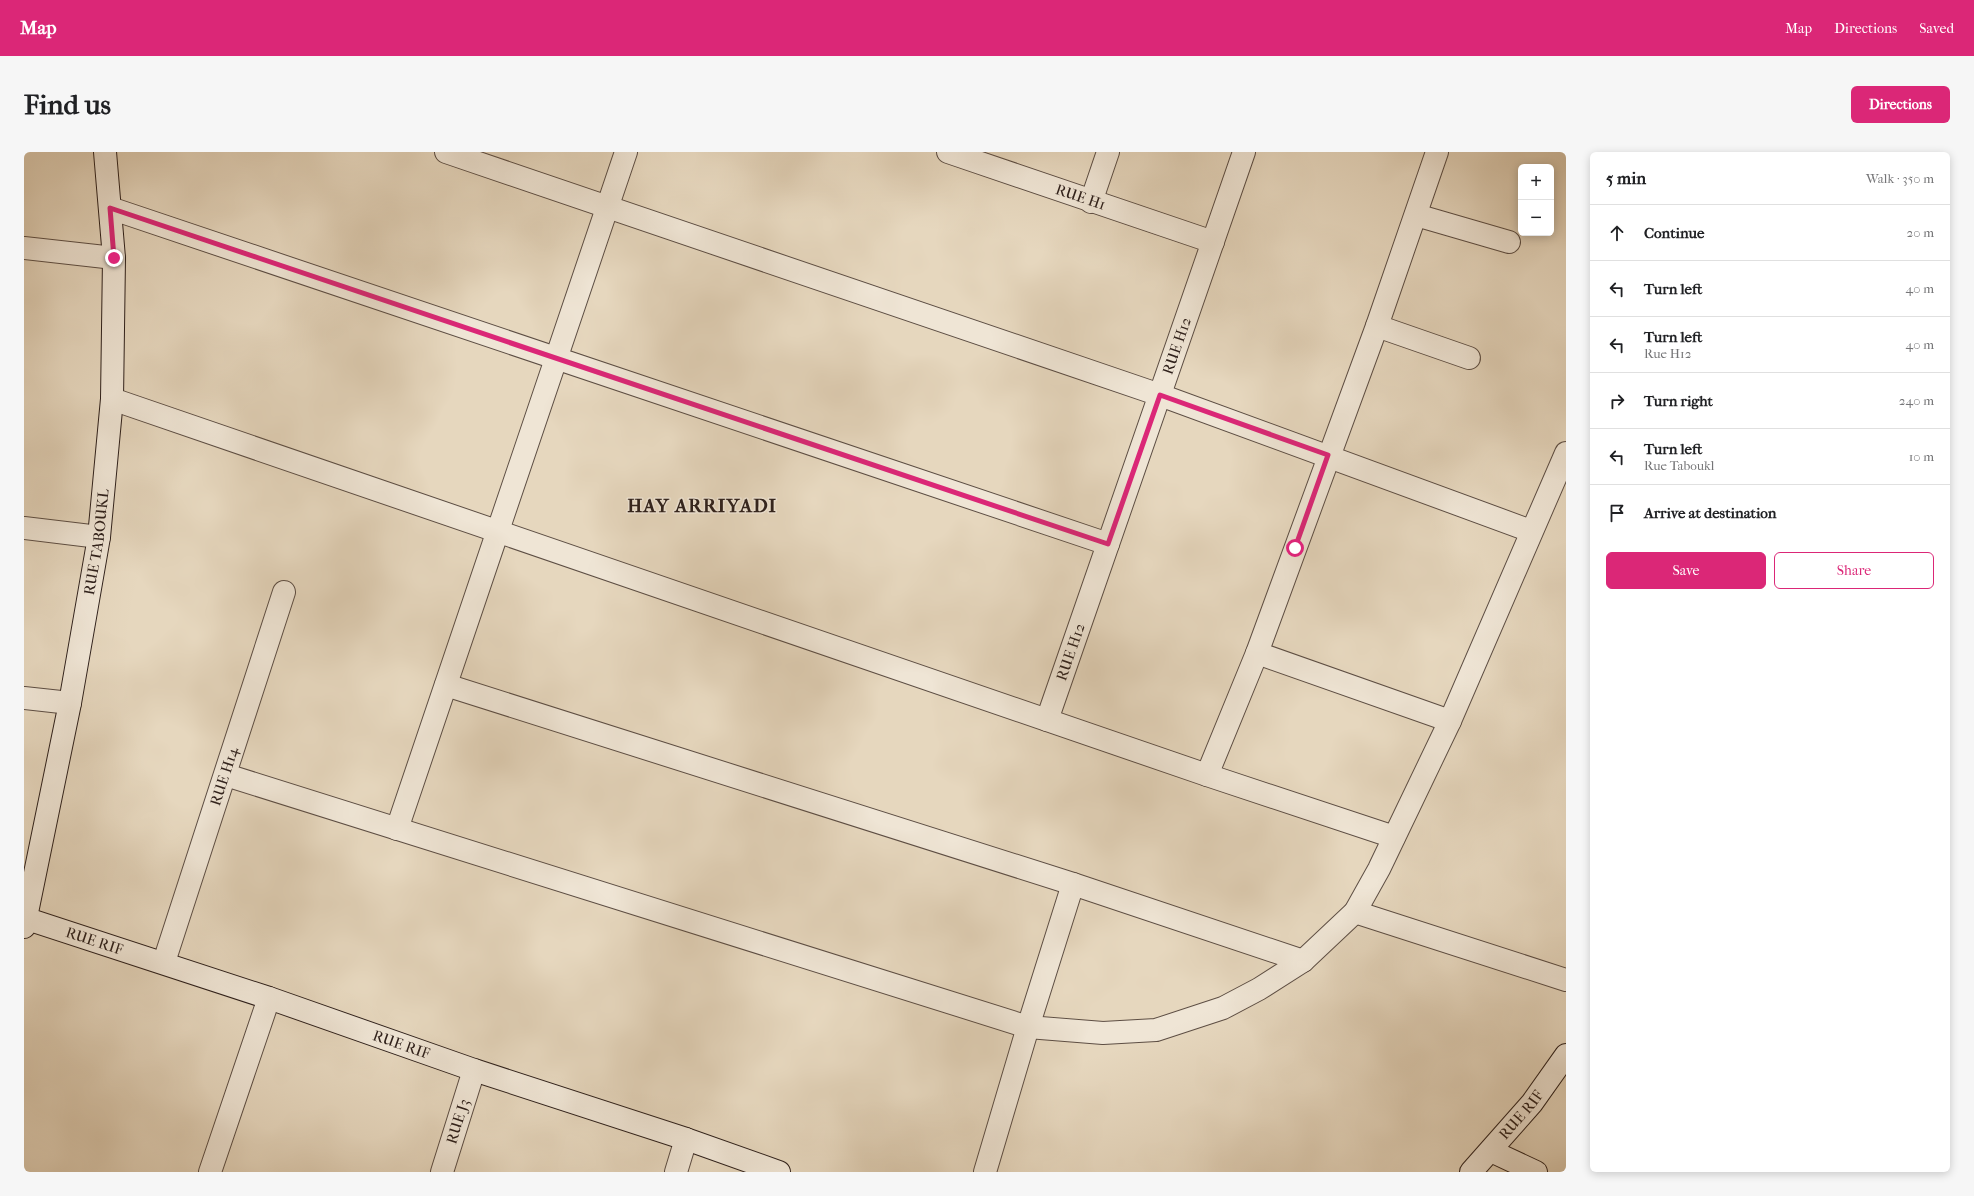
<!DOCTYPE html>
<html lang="en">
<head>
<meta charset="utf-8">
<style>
  :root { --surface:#fff; --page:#f6f6f6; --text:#202124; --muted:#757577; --line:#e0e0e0; --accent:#db2777 }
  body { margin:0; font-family:"IM FELL French Canon",serif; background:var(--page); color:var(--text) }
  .controls { position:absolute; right:12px; top:12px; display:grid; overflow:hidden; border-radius:6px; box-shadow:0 2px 10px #0003 }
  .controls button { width:36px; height:36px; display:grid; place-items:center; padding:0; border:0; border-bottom:1px solid var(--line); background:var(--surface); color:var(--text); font:20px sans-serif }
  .stop { position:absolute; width:12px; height:12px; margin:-9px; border:3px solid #db2777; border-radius:50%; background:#fff }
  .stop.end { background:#db2777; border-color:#fff; box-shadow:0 1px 4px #0008 }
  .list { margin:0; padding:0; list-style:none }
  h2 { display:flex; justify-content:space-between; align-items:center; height:52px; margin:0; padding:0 16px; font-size:17px }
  h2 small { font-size:13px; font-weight:400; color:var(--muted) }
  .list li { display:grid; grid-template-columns:26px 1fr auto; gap:12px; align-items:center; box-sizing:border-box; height:56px; padding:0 16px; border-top:1px solid var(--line) }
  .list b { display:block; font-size:15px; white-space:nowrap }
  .list p { margin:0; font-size:13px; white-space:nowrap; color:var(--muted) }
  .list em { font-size:13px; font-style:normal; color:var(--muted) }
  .actions { display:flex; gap:8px; padding:12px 16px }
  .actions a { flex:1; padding:9px 0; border:1px solid var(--accent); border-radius:6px; text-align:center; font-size:14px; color:var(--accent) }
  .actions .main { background:var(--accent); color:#fff }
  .icon { flex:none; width:22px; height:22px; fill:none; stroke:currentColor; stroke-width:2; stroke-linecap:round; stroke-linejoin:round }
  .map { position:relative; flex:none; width:1542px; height:1020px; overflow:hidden; border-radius:6px }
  header { display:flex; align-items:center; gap:24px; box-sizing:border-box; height:56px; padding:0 20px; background:var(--accent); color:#fff }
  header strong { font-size:19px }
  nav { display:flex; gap:22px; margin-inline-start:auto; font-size:14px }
  .intro { display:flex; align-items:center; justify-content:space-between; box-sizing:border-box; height:96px; padding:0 24px }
  h1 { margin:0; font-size:28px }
  .button { padding:10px 18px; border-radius:6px; background:var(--accent); color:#fff; font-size:14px; font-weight:700 }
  main { display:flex; gap:24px; padding:0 24px }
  aside { flex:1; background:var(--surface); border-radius:6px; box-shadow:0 2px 10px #0003 }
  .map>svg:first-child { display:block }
</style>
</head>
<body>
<header>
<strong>Map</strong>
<nav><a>Map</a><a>Directions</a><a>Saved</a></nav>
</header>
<div class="intro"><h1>Find us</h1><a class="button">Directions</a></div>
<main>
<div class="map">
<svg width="1542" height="1020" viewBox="0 0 1542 1020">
  <rect width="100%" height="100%" fill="#e6d7be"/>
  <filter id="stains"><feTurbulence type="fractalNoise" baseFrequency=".005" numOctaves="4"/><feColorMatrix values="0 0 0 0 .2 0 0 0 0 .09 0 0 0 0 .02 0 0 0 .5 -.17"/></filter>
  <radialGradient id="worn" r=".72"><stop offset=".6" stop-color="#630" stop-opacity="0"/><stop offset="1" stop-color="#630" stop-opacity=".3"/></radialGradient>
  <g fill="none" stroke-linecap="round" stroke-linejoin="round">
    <defs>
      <g id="street">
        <path d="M422,0L1136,243L1507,379"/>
        <path id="s1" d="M924,0L1189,90"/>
        <path d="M1067,50L1084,0"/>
        <path d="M86,56L1084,392"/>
        <path d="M1392,63L1485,90"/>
        <path d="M0,96L90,106"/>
        <path d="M1353,174L1445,206"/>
        <path d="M88,247L1183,623L1370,685"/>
        <path d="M0,376L75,385"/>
        <path d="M1233,501L1426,569"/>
        <path d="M422,533L1049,732L1279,809"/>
        <path d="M0,546L46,551"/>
        <path id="s2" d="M1023,568L1220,0"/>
        <path d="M202,623L1004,875L1079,881L1132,878L1199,856L1235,837L1279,809L1331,760L1355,717L1426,569L1542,301"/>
        <path d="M1183,623L1233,501L1353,174L1413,0"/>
        <path d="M373,677L602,0"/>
        <path d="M1331,760L1542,828"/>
        <path id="s3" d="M140,810L260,440"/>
        <path d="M186,1020L245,846"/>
        <path id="s4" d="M418,1020L450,918"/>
        <path d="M652,1020L662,987"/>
        <path d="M961,1020L1004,875L1049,732"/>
      </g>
      <g id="secondary">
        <path id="s5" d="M0,766L245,846L450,918L662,987L755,1020"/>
        <path id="s6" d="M0,775L46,551L75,385L88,247L90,106L81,0"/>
        <path d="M1467,999L1512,1020"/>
        <path id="s7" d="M1447,1020L1508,951L1542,903"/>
      </g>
    </defs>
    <!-- street casing -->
    <use href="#street" stroke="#5d4e44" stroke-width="24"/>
    <!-- secondary casing -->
    <use href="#secondary" stroke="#2f211c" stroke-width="24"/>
    <!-- street -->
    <use href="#street" stroke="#efe5d5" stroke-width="22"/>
    <!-- secondary -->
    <use href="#secondary" stroke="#efe5d5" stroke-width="22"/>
  </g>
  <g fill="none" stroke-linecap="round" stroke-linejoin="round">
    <!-- route -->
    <path stroke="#db2777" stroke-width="5" d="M90,106L86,56L1084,392L1136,243L1304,303L1271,396"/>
  </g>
  <g text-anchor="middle" stroke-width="3" stroke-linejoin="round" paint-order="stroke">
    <!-- street labels -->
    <g font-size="15" fill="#2f211c" stroke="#efe5d5">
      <text dy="5" stroke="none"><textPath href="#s1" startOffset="140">RUE H1</textPath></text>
      <text dy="5" stroke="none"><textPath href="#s2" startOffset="396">RUE H12</textPath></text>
      <text dy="5" stroke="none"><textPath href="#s6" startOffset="392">RUE TABOUKL</textPath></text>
      <text dy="5" stroke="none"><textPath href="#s2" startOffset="72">RUE H12</textPath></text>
      <text dy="5" stroke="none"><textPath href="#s3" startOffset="195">RUE H14</textPath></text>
      <text dy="5" stroke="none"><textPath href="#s5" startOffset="74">RUE RIF</textPath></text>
      <text dy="5" stroke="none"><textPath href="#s5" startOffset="398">RUE RIF</textPath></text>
      <text dy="5" stroke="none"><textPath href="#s7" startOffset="76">RUE RIF</textPath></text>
      <text dy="5" stroke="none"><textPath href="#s4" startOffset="53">RUE J3</textPath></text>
    </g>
    <!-- district labels -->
    <g font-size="19" font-weight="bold" letter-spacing="1" fill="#2f211c" stroke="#efe5d5">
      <text x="678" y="360">HAY ARRIYADI</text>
    </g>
  </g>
  <rect width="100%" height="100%" filter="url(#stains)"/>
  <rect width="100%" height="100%" fill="url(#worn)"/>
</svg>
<div class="controls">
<button>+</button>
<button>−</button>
</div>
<div class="stop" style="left:1271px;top:396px"></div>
<div class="stop end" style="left:90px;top:106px"></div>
</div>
<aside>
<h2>5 min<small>Walk · 350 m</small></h2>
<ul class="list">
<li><svg class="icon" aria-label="ahead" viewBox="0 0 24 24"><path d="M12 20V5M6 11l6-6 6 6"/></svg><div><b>Continue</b></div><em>20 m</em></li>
<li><svg class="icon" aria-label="left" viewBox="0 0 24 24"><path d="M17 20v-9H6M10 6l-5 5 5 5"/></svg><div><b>Turn left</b></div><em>40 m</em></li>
<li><svg class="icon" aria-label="left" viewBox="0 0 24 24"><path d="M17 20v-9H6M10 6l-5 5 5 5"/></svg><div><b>Turn left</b><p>Rue H12</p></div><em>40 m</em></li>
<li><svg class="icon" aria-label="right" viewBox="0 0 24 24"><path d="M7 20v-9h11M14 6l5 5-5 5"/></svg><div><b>Turn right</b></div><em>240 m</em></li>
<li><svg class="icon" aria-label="left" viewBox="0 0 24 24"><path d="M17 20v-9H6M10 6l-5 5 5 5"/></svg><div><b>Turn left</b><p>Rue Taboukl</p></div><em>10 m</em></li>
<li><svg class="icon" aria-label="arrive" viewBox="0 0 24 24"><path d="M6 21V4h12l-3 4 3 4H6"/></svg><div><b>Arrive at destination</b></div></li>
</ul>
<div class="actions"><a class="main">Save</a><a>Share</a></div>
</aside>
</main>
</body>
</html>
